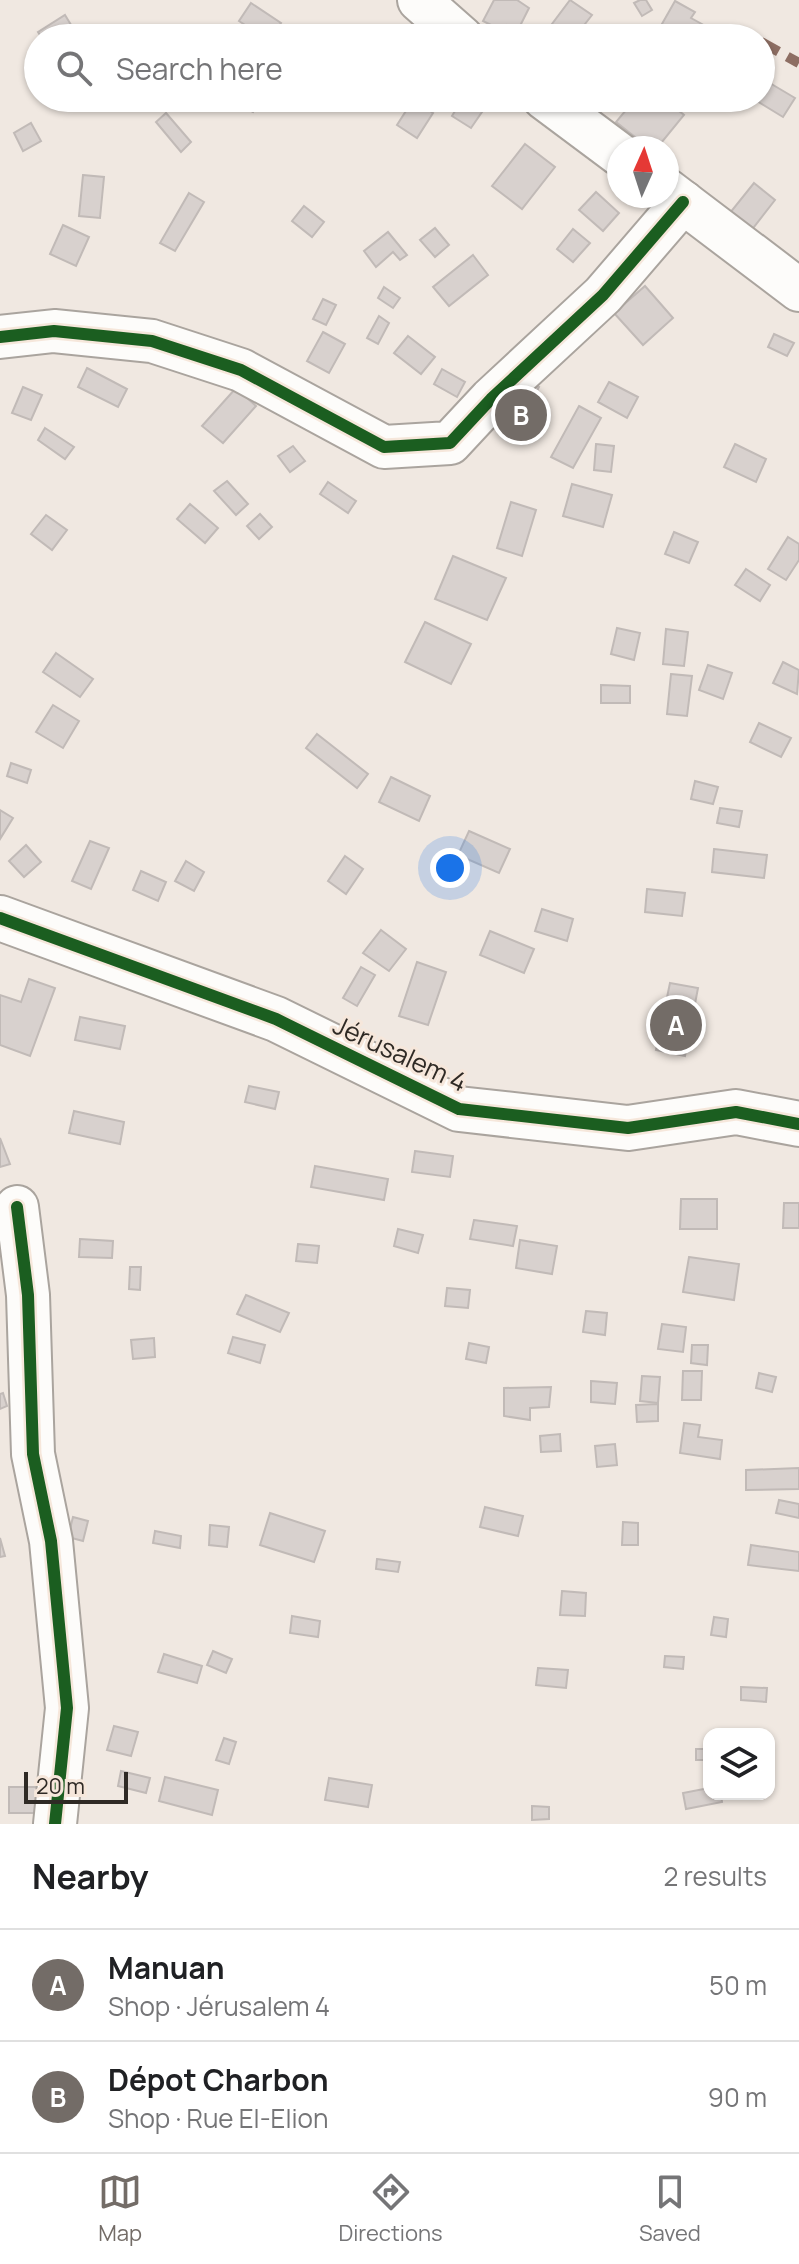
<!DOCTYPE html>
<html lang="en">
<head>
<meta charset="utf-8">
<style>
  :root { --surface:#fff; --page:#f2f2f2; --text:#202124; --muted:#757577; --line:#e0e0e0; --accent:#736c67 }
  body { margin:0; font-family:Manrope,sans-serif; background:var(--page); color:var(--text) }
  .controls { position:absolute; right:24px; bottom:24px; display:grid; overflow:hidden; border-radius:16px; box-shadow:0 2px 6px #0004 }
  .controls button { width:72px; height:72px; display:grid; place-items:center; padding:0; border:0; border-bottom:2px solid var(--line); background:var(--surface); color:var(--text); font:40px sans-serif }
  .compass { position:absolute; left:607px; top:136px; width:72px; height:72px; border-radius:50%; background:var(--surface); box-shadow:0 2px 6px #0004; rotate:3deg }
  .scale { position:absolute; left:24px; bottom:20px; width:104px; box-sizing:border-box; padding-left:8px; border:4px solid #2f2a25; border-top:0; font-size:22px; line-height:28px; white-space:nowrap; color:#2f2a25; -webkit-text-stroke:6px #f6e7db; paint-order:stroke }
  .you { position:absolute; left:450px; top:868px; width:28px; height:28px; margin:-20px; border:6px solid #fff; border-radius:50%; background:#1a73e8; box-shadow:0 0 0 12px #1a73e833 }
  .badge { display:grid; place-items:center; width:52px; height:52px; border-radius:50%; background:var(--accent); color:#fff; font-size:26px; font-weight:700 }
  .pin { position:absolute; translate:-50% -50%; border:4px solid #fff; box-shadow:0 2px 8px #0006 }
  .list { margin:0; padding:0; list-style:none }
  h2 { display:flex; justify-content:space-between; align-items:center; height:104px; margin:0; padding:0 32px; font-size:34px }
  h2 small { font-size:26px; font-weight:400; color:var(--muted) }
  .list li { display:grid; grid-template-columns:52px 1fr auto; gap:24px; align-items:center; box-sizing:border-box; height:112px; padding:0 32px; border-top:2px solid var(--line) }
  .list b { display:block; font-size:30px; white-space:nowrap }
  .list p { margin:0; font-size:26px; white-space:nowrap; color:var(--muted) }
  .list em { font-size:26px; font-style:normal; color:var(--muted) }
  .icon { flex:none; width:44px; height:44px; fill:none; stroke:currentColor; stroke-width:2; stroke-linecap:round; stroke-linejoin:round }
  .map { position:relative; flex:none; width:799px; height:1824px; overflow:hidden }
  .search { position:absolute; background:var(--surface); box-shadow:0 2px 6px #0004; left:24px; right:24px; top:24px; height:88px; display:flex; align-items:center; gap:20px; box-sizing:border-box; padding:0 28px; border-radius:44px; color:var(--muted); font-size:30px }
  .sheet { height:328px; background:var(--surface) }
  nav { display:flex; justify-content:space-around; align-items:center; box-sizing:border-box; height:112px; border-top:2px solid var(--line); background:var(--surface); font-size:22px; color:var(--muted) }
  nav a { display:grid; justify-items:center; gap:4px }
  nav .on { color:var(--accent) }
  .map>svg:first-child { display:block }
</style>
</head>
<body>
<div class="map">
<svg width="799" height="1824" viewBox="0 0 799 1824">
  <rect width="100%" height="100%" fill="#f0e8e1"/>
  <!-- building -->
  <g fill="#d8d1ce" stroke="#c1bab7" stroke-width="2">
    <path d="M494,0H517L529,8L518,30L507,25L503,31L483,21Z"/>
    <path d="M570,0L592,15L574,38L552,24Z"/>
    <path d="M640,0H646L652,10L642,16L634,3Z"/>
    <path d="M675,1L695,12L691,18L716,32L713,38H654Z"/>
    <path d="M251,3L281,23L270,38H265L239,21Z"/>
    <path d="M65,15L79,38H42L38,32Z"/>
    <path d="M763,79L795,98L783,117L752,98H761Z"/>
    <path d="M131,98H149L135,105Z"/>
    <path d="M233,98H261L253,112L231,101Z"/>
    <path d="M463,98L484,109L471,128L452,116Z"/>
    <path d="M636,98H663L684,115L657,148H649L616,122Z"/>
    <path d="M413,100L433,113L417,138L397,125Z"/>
    <path d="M166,113L191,142L181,152L156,122Z"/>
    <path d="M31,123L41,141L23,151L14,133Z"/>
    <path d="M525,144L555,167L522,209L492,186Z"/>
    <path d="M83,175L104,177L100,218L79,216Z"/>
    <path d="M754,183L775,200L743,241L721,224Z"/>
    <path d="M596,192L619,213L603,231L579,210Z"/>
    <path d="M189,193L204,202L175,251L160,243Z"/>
    <path d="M304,206L324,222L312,237L292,221Z"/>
    <path d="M63,225L89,237L76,266L50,254Z"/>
    <path d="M435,228L449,245L435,257L420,240Z"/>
    <path d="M573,229L590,243L573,262L557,249Z"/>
    <path d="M388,232L407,255L400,260L393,252L376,267L364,251Z"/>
    <path d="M473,255L488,275L449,306L433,287Z"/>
    <path d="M645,286L673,318L643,345L614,313Z"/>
    <path d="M384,287L400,298L393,308L378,298Z"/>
    <path d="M323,299L336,305L326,325L313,319Z"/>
    <path d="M379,316L389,323L378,344L367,338Z"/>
    <path d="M323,332L345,344L329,373L307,361Z"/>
    <path d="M774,334L794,343L787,356L768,347Z"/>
    <path d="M408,336L435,357L421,374L394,353Z"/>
    <path d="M87,368L127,389L118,407L78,387Z"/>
    <path d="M442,369L465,382L457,397L434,384Z"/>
    <path d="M524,379L539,387L528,408L512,400Z"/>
    <path d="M609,382L638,397L627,418L598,402Z"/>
    <path d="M23,387L42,395L31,420L12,413Z"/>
    <path d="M236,388L256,406L223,443L202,426Z"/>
    <path d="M579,406L601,418L573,468L551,457Z"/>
    <path d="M45,428L74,447L65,459L38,440Z"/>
    <path d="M596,444L614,446L611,472L594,470Z"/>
    <path d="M735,444L766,459L756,482L724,467Z"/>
    <path d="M293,446L305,461L290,472L278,456Z"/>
    <path d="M227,481L248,504L236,515L214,491Z"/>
    <path d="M328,482L356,501L348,513L320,494Z"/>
    <path d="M572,484L612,495L603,527L563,516Z"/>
    <path d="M511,502L536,510L522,556L497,548Z"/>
    <path d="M190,504L218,528L205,543L177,519Z"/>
    <path d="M260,514L272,527L259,539L247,526Z"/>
    <path d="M46,515L67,530L52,550L31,534Z"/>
    <path d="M674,532L698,542L689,563L665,554Z"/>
    <path d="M788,537L799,544V560L786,580L768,569Z"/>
    <path d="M453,556L506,578L487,620L435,599Z"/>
    <path d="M746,569L770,585L760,601L735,585Z"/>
    <path d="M425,622L471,644L451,684L405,662Z"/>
    <path d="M617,628L640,633L634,660L611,654Z"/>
    <path d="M666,629L688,632L684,666L663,664Z"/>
    <path d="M56,653L93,679L80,697L43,672Z"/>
    <path d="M783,662L799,670L797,694L773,683Z"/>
    <path d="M708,665L732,673L723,699L699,690Z"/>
    <path d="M671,674L692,676L687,716L667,714Z"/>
    <path d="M601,685L630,686V703H601Z"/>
    <path d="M53,705L79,721L63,748L36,732Z"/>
    <path d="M759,723L791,738L781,757L750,742Z"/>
    <path d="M317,734L368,774L357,788L306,748Z"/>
    <path d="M11,763L31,770L27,783L7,776Z"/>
    <path d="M391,777L430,796L419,821L379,802Z"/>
    <path d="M695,781L718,787L713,804L691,799Z"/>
    <path d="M720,808L742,811L739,827L717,823Z"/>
    <path d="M0,810L13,818L0,839Z"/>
    <path d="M469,831L510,849L499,873L458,855Z"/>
    <path d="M90,841L109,848L91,889L72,881Z"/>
    <path d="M26,845L41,862L24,877L9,861Z"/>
    <path d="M714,849L767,855L764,878L712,872Z"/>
    <path d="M345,856L363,869L346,894L328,881Z"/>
    <path d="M186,861L204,872L194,891L175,881Z"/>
    <path d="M141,871L166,882L158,901L133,890Z"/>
    <path d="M647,889L685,893L682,916L645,912Z"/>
    <path d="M542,909L573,919L567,941L535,931Z"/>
    <path d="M381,930L406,949L389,971L363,953Z"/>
    <path d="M490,931L534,949L524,973L480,955Z"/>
    <path d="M417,962L446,972L428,1025L399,1016Z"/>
    <path d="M361,967L375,975L357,1006L343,998Z"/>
    <path d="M29,979L55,988L30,1056L0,1045V995L21,1002Z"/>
    <path d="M670,983L698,988L685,1056L656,1050Z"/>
    <path d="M80,1017L125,1026L120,1049L75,1040Z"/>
    <path d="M249,1086L279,1092L275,1109L245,1102Z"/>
    <path d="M74,1111L124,1122L120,1144L69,1133Z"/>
    <path d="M0,1138L10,1164L0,1167Z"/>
    <path d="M415,1151L453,1156L450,1177L412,1172Z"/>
    <path d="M315,1166L388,1179L384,1200L311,1187Z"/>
    <path d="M681,1199H717V1229H680Z"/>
    <path d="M784,1203H799V1228H783Z"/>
    <path d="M474,1220L517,1226L513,1246L470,1239Z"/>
    <path d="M398,1229L423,1235L418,1253L394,1246Z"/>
    <path d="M80,1239L113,1241L112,1258L79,1257Z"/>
    <path d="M520,1240L557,1246L552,1274L516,1268Z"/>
    <path d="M298,1244L319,1246L317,1263L296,1261Z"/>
    <path d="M689,1257L739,1264L734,1300L683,1292Z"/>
    <path d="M130,1267H141L140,1290L129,1289Z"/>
    <path d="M447,1288L470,1290L468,1308L445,1306Z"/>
    <path d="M246,1295L289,1313L280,1332L237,1314Z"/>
    <path d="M586,1311L607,1313L605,1335L583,1332Z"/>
    <path d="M662,1324L686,1327L683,1352L658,1349Z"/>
    <path d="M233,1337L265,1345L260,1363L228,1353Z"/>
    <path d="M154,1338L155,1357L133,1359L131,1340Z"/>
    <path d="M469,1343L489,1347L486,1363L466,1359Z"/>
    <path d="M692,1345H708L707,1365L691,1363Z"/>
    <path d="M683,1371H702L701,1400H682Z"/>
    <path d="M759,1373L776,1377L772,1392L756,1388Z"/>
    <path d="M642,1376L660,1377L658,1403L640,1401Z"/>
    <path d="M591,1381L617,1383L615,1404L591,1402Z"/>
    <path d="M551,1387L549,1407L530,1408V1420L504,1416V1388Z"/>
    <path d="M3,1393L7,1406L0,1409V1394Z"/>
    <path d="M658,1404V1421L637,1422L636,1405Z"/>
    <path d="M684,1423L700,1425L698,1437L722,1440L720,1459L680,1453Z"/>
    <path d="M560,1434L561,1451L541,1452L540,1436Z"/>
    <path d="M615,1444L617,1465L597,1467L595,1446Z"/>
    <path d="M799,1468V1489L746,1490V1470Z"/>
    <path d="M779,1500L799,1504V1518L776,1513Z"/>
    <path d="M485,1507L523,1516L518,1536L480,1527Z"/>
    <path d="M270,1513L325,1531L314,1562L260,1545Z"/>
    <path d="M73,1517L88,1521L83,1541L68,1537Z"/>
    <path d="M623,1522L638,1523V1545H622Z"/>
    <path d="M210,1525L229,1527L227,1547L209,1545Z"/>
    <path d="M155,1531L181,1536L180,1548L153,1543Z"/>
    <path d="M0,1538L5,1556L0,1557Z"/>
    <path d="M751,1545L799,1552V1571L748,1565Z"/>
    <path d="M377,1559L400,1562L398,1572L376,1569Z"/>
    <path d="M562,1591L586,1593L585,1616L560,1615Z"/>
    <path d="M292,1616L320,1621L318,1637L290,1633Z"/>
    <path d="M714,1617L728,1619L726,1637L711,1635Z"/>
    <path d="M213,1651L232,1659L226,1673L207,1665Z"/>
    <path d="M164,1654L202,1666L197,1683L158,1672Z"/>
    <path d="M665,1656L684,1657L683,1669L664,1667Z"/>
    <path d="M538,1668L568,1670L566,1688L536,1685Z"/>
    <path d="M741,1687L767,1688L766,1702L741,1700Z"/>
    <path d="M114,1726L138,1732L131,1756L107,1750Z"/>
    <path d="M224,1738L236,1742L229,1764L216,1760Z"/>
    <rect x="696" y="1749" width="13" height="11"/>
    <path d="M121,1771L150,1778L146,1793L118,1786Z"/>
    <path d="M165,1777L218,1790L212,1815L159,1801Z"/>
    <path d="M329,1778L372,1785L368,1807L325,1800Z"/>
    <rect x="9" y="1787" width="36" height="26"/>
    <path d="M709,1788V1794H721L722,1802L686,1809L683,1793Z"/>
    <path d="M532,1806L549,1807V1819L532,1820Z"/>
  </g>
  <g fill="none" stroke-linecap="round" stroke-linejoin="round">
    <defs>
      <g id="minor">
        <path d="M419,0L462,38"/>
        <path d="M544,98L619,154"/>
        <path d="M667,190L799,290"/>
        <path d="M0,337L54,331L152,341L241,370L384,447L450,443L491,399L603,295L683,202"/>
        <path d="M17,1207L28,1295L33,1454L51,1541L67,1708L55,1824"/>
      </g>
      <path id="tertiary" d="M0,918L276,1019L459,1109L628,1128L736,1112L799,1124"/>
    </defs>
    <!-- minor casing -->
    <use href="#minor" stroke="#aaa49e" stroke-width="46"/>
    <!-- tertiary casing -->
    <use href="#tertiary" stroke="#aaa49e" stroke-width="48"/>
    <!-- minor -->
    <use href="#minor" stroke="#fdfcfa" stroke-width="42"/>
    <!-- tertiary -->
    <use href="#tertiary" stroke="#fdfcfa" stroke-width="44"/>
    <!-- quiet -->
    <g stroke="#8d6e63" stroke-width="10" stroke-dasharray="20 10" stroke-linecap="butt">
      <path d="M738,30L754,38"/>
      <path d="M761,42L799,63"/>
    </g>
    <defs>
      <g id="cycleway">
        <path d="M0,337L54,331L152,341L241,370L384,447L450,443L491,399L603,295L683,202"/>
        <path d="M0,918L276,1019L459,1109L628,1128L736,1112L799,1124"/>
        <path d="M17,1207L28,1295L33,1454L51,1541L67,1708L55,1824"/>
      </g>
    </defs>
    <!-- cycleway casing -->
    <use href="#cycleway" stroke="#f6e7db" stroke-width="17"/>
    <!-- cycleway -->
    <use href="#cycleway" stroke="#1b5e20" stroke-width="12"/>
  </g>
  <g text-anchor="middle" stroke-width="6" stroke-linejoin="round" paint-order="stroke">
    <!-- street labels -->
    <g font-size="26" fill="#2f2a25" stroke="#f6e7db">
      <text transform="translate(400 1054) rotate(25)" y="9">Jérusalem 4</text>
    </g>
  </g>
</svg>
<div class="controls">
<button><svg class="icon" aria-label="layers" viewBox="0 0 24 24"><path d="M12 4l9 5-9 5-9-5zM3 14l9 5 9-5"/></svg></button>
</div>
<svg class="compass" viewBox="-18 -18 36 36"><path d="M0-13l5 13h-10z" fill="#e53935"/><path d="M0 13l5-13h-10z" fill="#757577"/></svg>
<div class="scale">20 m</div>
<div class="you"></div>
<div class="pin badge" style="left:676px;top:1025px">A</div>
<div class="pin badge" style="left:521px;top:415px">B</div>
<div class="search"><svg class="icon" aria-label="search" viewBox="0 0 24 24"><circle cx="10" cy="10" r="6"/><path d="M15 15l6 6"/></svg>Search here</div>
</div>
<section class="sheet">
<h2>Nearby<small>2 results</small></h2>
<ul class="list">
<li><span class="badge">A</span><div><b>Manuan</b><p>Shop · Jérusalem 4</p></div><em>50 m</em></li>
<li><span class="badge">B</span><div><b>Dépot Charbon</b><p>Shop · Rue El-Elion</p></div><em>90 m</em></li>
</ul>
</section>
<nav>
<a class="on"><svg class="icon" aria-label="map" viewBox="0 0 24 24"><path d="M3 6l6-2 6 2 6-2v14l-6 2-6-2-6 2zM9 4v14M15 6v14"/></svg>Map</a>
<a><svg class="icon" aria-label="directions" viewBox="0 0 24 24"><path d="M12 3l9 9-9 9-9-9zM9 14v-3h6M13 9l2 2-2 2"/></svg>Directions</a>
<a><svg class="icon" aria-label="saved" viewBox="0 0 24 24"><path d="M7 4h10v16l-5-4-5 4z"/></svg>Saved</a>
</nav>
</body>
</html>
